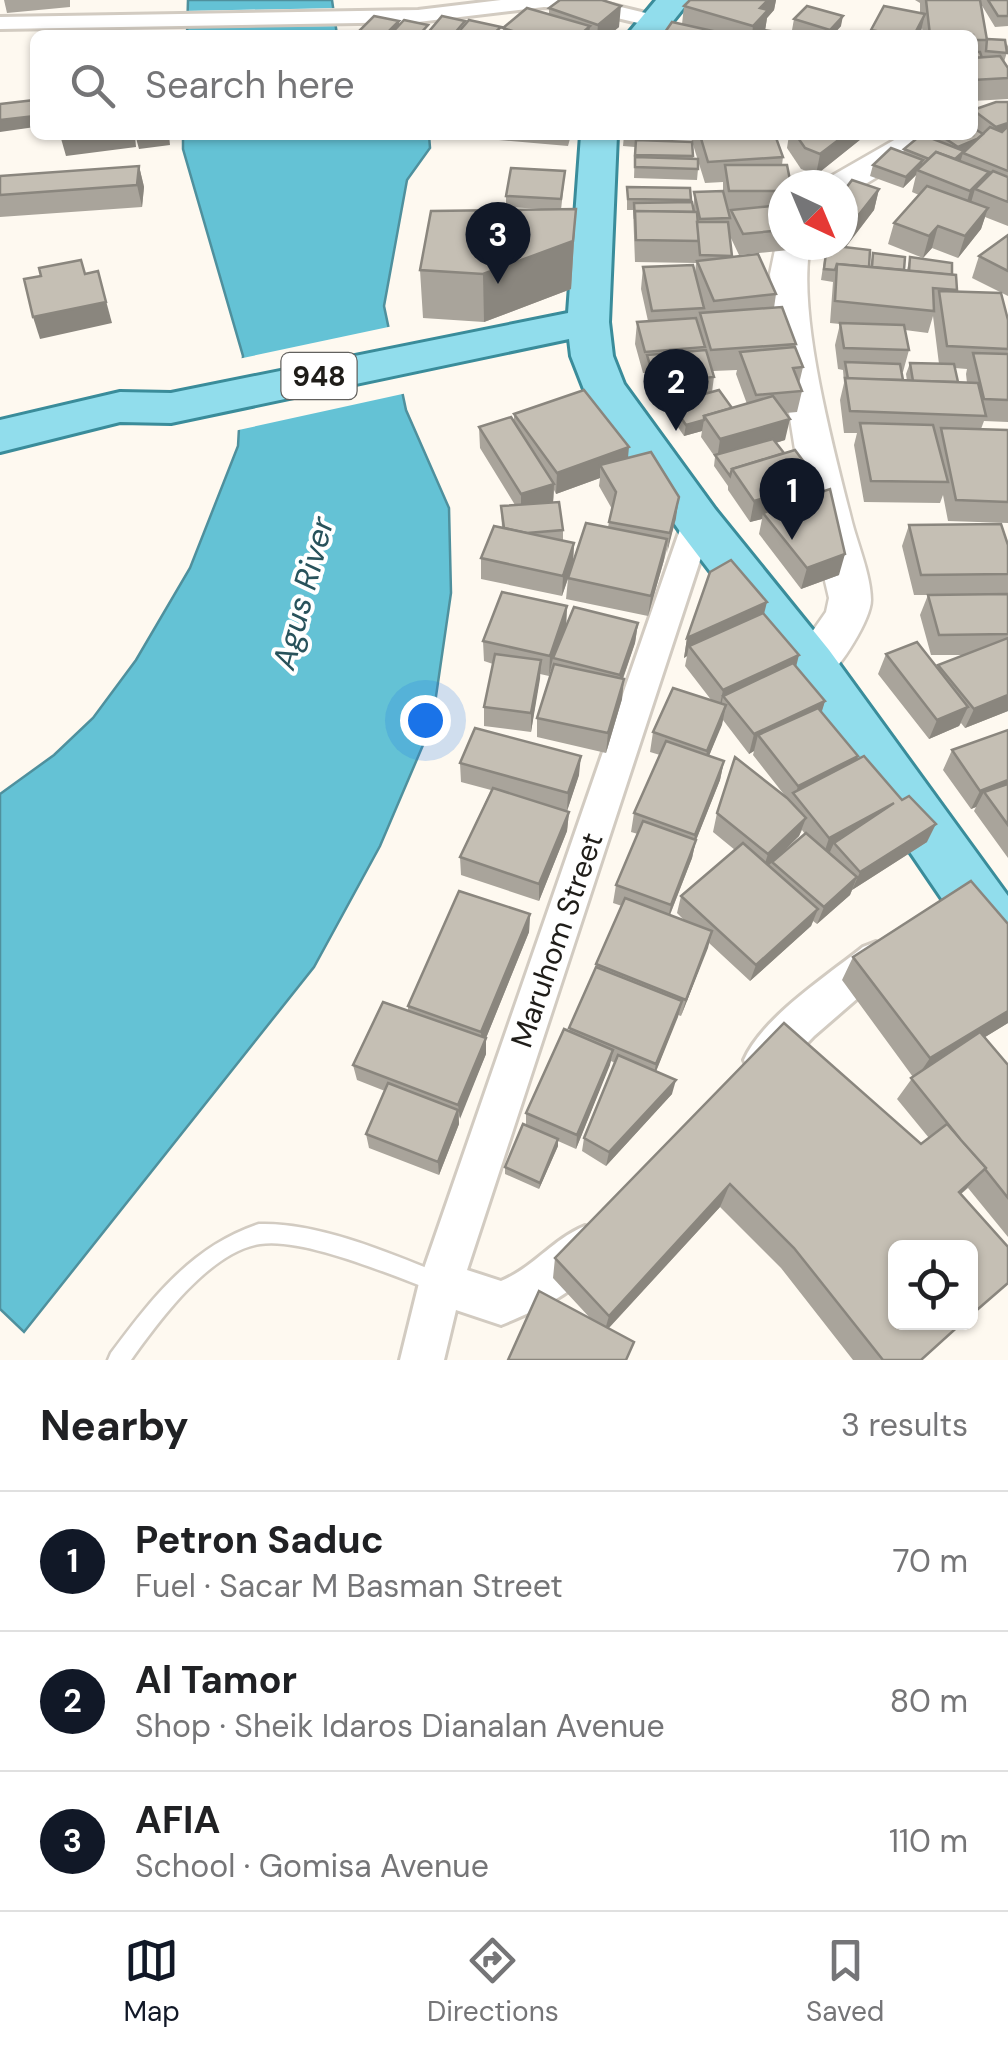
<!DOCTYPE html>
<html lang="en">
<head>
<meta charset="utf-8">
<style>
  :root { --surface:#fff; --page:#f6f6f6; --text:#202124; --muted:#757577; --line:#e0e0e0; --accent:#111827 }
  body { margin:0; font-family:"DM Sans",sans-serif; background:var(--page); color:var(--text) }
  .controls { position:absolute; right:30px; bottom:30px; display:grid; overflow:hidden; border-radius:15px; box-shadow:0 2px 8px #0004 }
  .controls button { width:90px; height:90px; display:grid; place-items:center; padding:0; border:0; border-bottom:2px solid var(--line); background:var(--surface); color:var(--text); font:50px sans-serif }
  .compass { position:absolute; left:768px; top:170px; width:90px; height:90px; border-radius:50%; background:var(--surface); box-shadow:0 2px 8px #0004; rotate:136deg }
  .you { position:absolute; left:425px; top:720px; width:35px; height:35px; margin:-25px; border:8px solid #fff; border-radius:50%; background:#1a73e8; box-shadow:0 0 0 15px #1a73e833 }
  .badge { display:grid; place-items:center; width:65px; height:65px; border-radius:50%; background:var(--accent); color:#fff; font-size:32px; font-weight:700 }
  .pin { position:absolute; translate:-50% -82px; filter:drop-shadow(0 2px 5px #0008) }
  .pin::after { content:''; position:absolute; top:52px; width:35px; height:30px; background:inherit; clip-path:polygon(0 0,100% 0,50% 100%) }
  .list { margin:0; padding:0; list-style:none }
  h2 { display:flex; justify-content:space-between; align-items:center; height:130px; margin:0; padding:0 40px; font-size:42px }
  h2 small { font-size:32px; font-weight:400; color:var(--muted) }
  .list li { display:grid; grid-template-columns:65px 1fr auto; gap:30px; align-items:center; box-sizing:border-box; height:140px; padding:0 40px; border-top:2px solid var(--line) }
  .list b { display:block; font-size:38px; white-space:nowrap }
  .list p { margin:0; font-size:32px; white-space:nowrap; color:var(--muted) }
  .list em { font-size:32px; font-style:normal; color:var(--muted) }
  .icon { flex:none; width:55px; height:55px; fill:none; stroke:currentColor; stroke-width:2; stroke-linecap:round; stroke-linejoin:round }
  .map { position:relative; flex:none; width:1008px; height:1360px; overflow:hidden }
  .search { position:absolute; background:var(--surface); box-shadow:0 2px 8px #0004; left:30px; right:30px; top:30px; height:110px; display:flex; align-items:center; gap:25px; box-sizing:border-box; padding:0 35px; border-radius:15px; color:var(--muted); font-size:38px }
  .sheet { height:550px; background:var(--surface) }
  nav { display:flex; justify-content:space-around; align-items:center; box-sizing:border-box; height:140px; border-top:2px solid var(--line); background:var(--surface); font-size:28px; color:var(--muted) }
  nav a { display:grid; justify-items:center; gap:5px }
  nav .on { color:var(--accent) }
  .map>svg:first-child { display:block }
</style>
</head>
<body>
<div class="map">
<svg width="1008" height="1360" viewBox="0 0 1008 1360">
  <rect width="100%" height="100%" fill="#fef9f0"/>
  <!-- water -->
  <g fill="#64c2d5" stroke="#4f909d" stroke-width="2.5">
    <path d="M188,0H332L337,35H187Z"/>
    <path d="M183,135H429L430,148L407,180L384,306L406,410L449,508L451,593L432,724L380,846L314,967L24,1332L0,1309V794L54,755L93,718L136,660L190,568L238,446L243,356L183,149Z"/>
  </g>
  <!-- pier -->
  <g fill="#fef9f0">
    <path d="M338,8L341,26L182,28L183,11Z"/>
    <path d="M393,326L407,393L234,431L238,359Z"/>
  </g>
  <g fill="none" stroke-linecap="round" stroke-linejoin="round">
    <defs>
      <path id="service" d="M259,1224C318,1222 390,1253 444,1275L447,1282L444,1289L437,1292C394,1276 303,1237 260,1244C209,1252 159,1321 131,1360H108L111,1353C152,1298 192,1246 259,1224Z"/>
      <g id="minor">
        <path d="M501,0H592L662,17L665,21L655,27L575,8L544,7L418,22L0,29V17L418,10Z"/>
        <path d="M698,510L708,513L713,521L467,1270L501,1281C533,1268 553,1239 585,1226L600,1232L606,1247C590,1288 539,1309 501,1325L456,1310L444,1360H400L419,1283L683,521L688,513Z"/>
        <path d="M876,942L889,947L895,959L889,971L814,1036L778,1073L764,1079L750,1073L744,1060C762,1018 827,976 863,947Z"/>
      </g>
      <g id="secondary">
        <path d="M903,135H941L936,142L852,192L843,194V185H824L828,178Z"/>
        <path d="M783,237V245H810C797,314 833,447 851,518C857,543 871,575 871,600C871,619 840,669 825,678C814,684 806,681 795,677L789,665L826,612L829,598L797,462L776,331L770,274L776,245Z"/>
      </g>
      <g id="primary">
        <path d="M656,0H690L662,35H627Z"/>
        <path d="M581,135H617L609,322L613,356L624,384L715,509L829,650L1008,896V973L987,965L793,680L681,533L587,397L571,356L569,339L171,423L120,422L0,452V420L120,392L171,393L568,313Z"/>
      </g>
    </defs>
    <!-- service casing -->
    <use href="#service" stroke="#d2cbc1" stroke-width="5"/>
    <!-- minor casing -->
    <use href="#minor" stroke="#d2cbc1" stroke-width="6"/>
    <!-- secondary casing -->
    <use href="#secondary" stroke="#d2cbc1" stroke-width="5"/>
    <!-- primary casing -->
    <use href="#primary" stroke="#3a8c9a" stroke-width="6"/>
    <!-- service -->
    <use href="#service" fill="#fff" fill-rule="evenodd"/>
    <!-- minor -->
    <use href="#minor" fill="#fff" fill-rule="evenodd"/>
    <!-- secondary -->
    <use href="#secondary" fill="#fff" fill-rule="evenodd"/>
    <!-- primary -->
    <use href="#primary" fill="#91ddec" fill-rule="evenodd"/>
  </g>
  <!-- wall -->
  <g fill="#a9a49b" fill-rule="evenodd">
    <path d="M4,0H70V7L7,13Z"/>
    <path d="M690,0H776L774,10L767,18L765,30L797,35H663L682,24L684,6Z"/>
    <path d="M915,0H1008V26L995,27L981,4L987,39L1006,49L1008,44V55L1007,52L1004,62L1008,68V99L973,101V35H923L922,28L920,35H869L871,30L920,13V3Z"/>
    <path d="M549,8L619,27L609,35H503V28L549,14Z"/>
    <path d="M794,19L841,26L833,35H810L792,30Z"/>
    <path d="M1008,102V226L985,217L981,229L958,258L932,248L923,258L888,244L894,223L919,195L912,192L916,175L903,188L870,176L873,165L903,153L904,149L930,138L931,135H973V110Z"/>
    <path d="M465,135H571L568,146L465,137Z"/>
    <path d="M624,135H672L671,141L692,142L693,159L698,169L697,180L634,178L635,147L623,146Z"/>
    <path d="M690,135H775L783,157L782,165L783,245H790L789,250L739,255L729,234L731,257L776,294L774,308L796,344L795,347L803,367L799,384L802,391L797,412L786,413L785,440L776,443L784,453L819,482L816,494L839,575L801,589L759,534L762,519L750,522L728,490V486L714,466L715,457L701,437L702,431L684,436L669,414L671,403L678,401L652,403L645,377V373H643L635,344L637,322L648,321L641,289L643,267L695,274L696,263L635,262L633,210H627V187L690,188V202L694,212V192L723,191V182L705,183ZM737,370L736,374L747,404L732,408L712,392L714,377L713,371Z"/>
    <path d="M789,135H866L816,175L801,169L787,148Z"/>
    <path d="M139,166L144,187L142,207L0,217V176Z"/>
    <path d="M564,182L561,210L576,209L571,289L484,322L423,318L420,270L558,210L506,207V196Z"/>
    <path d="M879,189L874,210L846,247L869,267H870L873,253L904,270H907L910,257L952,275L957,292L1008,320V422L984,421L981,429L1008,430V523L948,521L943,495L940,503L864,502L854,445L857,433H844L840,400L844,383L843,370L838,369L835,345L840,324L830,323L833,282L821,280L826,247L820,245H843V192ZM933,316L939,364L910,363L906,374L907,381L903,380L901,372H903L909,350L905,330L928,333ZM955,368L967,369L966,374L967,383L958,382Z"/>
    <path d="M1008,235V296L972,278L979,256Z"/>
    <path d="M514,414L628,458L676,518L648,616L566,599L568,579L562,596L481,579V558L502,528L501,506L515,505L480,448L479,427L514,422ZM600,478L599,486L612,509L608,527L573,561L574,543L563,540V530L553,502L554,490L556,494Z"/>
    <path d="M909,525L1008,545V711L965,728L961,723L959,726L929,739L878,674L886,654L937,668L938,665L965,655H931L920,615L928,595H914L902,546Z"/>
    <path d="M567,606L566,626L638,623L635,643L623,679L622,699L606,753L537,737V718L553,665L549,676L540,674L531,732L484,726V707L493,664L484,661L483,641Z"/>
    <path d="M764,614L796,667L825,701L821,712L858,756L856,760L927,842L852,890L850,895L817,924L813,921L811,926L750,981L709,943L681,1016L678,1015L656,1071L672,1094L606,1166L582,1151L584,1138L615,1063L611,1061L576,1149L558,1141V1146L539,1189L505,1174V1167L526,1125V1113L569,1031L595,970L596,964L622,906L613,903L616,885L638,834L631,832L634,813L660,755L650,752L653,732L712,701L685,666L687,656L684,658L687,638ZM723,720L749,754L754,751L753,755L786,797L717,813L713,832L735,850L681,896L677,913L685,921L670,915L692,858L696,840L720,780L724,761L709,756ZM802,830L805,834L778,857L799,836Z"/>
    <path d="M1008,730V858L974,811L976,807L971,809L943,770L952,750Z"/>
    <path d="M460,763L579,775L567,811L569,812L567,831L539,901L461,875L460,857L491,790L461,782Z"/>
    <path d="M530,914L529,932L486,1038V1054L459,1118V1124L439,1175L369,1148L366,1134L385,1091L357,1080L353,1065L408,1010V1006Z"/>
    <path d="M1008,924V1023L985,1037L1008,1065V1237L968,1188L961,1194L921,1360H853L781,1268L720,1207L609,1328L591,1319L553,1278L555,1258L784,1023L921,1144L929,1138L897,1099L913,1077L842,980L853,957Z"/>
  </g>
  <!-- shaded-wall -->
  <g fill="#8a867e">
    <path d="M768,0H776L774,10L767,18L765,31L761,35H752L753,26L760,8Z"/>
    <path d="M621,6L619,27L609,35H597L598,25Z"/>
    <path d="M925,14L920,35H914Z"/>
    <path d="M843,16L841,26L833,35H829L830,30Z"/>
    <path d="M399,21V32L396,35H385Z"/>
    <path d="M590,26L589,35H580Z"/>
    <path d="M35,116V127L0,132V120Z"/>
    <path d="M1008,123V142L990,148L996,127Z"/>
    <path d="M60,135H135L136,147L66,156Z"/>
    <path d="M161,135H169L170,145L139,149L136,138Z"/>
    <path d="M845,135H866L816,175L820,154Z"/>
    <path d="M985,136L963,153L960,163L955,158L958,147Z"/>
    <path d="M923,160L920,171L917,170L916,175L903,188L906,177Z"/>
    <path d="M139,166L144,187L142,207L137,185Z"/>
    <path d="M989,172L982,192L975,189L970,206L964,212L970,191Z"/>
    <path d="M879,189L874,210L841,253L846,231Z"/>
    <path d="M988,208L981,229L958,258L965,236Z"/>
    <path d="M576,209L571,289L484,322L483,274Z"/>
    <path d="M938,226L932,248L923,258L929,236Z"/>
    <path d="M98,271L112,323L40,339L33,317Z"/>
    <path d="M790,419L785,440L717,460L720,439Z"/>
    <path d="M704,420L702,431L684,436L686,425Z"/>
    <path d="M629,447L627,468L600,465V478L556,494L557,473Z"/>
    <path d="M819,482L814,503H791L786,497L783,512L763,513L762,519L750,522L754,501Z"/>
    <path d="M554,484L553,504L521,515V494Z"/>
    <path d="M679,497L676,518L667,553L670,533Z"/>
    <path d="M667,539L664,560L648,616L651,596Z"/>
    <path d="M574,543L573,563L562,596L563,576Z"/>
    <path d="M845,554L839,575L801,589L807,568Z"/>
    <path d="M767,602L762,622L689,646L687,656L684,658L687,638Z"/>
    <path d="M567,606L566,626L553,658L549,676L550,656Z"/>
    <path d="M638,623L635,643L617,695L620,675Z"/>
    <path d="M799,655L794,675L723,696L721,708L719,709L723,690Z"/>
    <path d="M541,660L540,679L531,732V713Z"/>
    <path d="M624,679L622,699L606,753L608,733Z"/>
    <path d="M1008,695V711L965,728L974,709Z"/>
    <path d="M825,701L819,721L758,735L754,751L749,754L754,734Z"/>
    <path d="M726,705L722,725L703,770L707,751Z"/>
    <path d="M968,707L959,726L929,739L937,720Z"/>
    <path d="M581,756L579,775L567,811L568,793Z"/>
    <path d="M858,756L851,775L795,796L798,786Z"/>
    <path d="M724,761L720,780L691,853L695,835Z"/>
    <path d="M1008,780V795L984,792L976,807L971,809L980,791Z"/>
    <path d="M894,803L834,843L830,852L823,856L829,838Z"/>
    <path d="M569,812L567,831L539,901V884Z"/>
    <path d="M806,818L799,836L762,872L768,854Z"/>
    <path d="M936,824L927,842L852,890L860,872Z"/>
    <path d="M696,840L692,858L667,922L671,905Z"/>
    <path d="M857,877L850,895L817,924L824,907Z"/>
    <path d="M818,909L811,926L750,981L756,965Z"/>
    <path d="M530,914L529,932L482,1048L481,1032Z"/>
    <path d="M712,931L708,948L681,1016L686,1000Z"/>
    <path d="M682,1001L678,1017L653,1079L656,1064Z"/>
    <path d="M1008,1011V1023L915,1080L930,1058Z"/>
    <path d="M486,1038V1054L460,1119L458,1105Z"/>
    <path d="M613,1050L610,1065L576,1149L577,1135Z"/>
    <path d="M676,1080L672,1094L606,1166L609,1152Z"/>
    <path d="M458,1110L459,1124L439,1175L438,1162Z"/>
    <path d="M558,1139V1146L539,1189L540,1183Z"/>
    <path d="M986,1168L965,1190L939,1213L959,1192Z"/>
    <path d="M730,1184L720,1207L604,1333L609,1316Z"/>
  </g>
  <!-- building -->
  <g fill="#c5bfb4" stroke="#8a867e" stroke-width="2.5">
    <path d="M560,0H602L621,6L598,25L549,8Z"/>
    <path d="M690,0H768L760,8L768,10L753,26L684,6Z"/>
    <path d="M926,0H980L987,40H973V35H930Z"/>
    <path d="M988,0H1008V16H998Z"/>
    <path d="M807,6L843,16L830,30L794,19Z"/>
    <path d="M884,6L925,14L914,35H897L871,30Z"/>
    <path d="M527,8L590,26L580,35H525L503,28Z"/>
    <path d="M374,16L399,21L385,35H370L358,32Z"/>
    <path d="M442,16L465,21L453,35H426Z"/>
    <path d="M404,20L428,25L419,35H390Z"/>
    <path d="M469,20L501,27L492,35H456Z"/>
    <path d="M672,22L722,33L720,35H663Z"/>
    <path d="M756,29L797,35H754Z"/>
    <path d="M987,39L1005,40L1007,53L986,51Z"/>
    <path d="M973,52H980L982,58H973Z"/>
    <path d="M1000,56L1008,68V78L973,80V58Z"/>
    <path d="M35,100V116L0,120V104Z"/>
    <path d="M996,102H1008V123L996,127L973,110Z"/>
    <path d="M1008,126V171L963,153L990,127L1002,132Z"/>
    <path d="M973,128L983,134L977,139L958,147L940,135H973Z"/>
    <path d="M136,135H161L136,138Z"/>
    <path d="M624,135H671V139Z"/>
    <path d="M700,135H775L783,157L708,162Z"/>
    <path d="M796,135H845L820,154L805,148Z"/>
    <path d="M921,135H923L964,151L955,159L936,152L929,159L904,149Z"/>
    <path d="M636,140L692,142L693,156L635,155Z"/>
    <path d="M891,148L923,160L906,177L873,165Z"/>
    <path d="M936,152L989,172L970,191L917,170Z"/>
    <path d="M635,157L698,159V169L635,167Z"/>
    <path d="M725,165H787L791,185H783V191H729Z"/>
    <path d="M139,166L137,185L0,195V176Z"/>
    <path d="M511,168L565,171L561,199L506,196Z"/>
    <path d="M993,171L1008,177V202L975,189Z"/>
    <path d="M852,180L879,189L846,231L843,230V192Z"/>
    <path d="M927,186L988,208L965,236L938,226L929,236L894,223Z"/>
    <path d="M627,187L690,188L691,200L628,199Z"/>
    <path d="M723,191L730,218L700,219L694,192Z"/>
    <path d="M692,202L694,212L635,211V219L634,203Z"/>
    <path d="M781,205L783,208V230L743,234L731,210Z"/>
    <path d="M576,209L573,241L483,274L420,270L431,211Z"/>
    <path d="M635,211L697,212L699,241L636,240Z"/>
    <path d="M697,222H728L732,256L700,255Z"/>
    <path d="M1008,235V271L979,256Z"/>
    <path d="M827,245L870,250L869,267L837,264L835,270L824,269Z"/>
    <path d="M873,253L905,257L904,270L872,267Z"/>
    <path d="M758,254L776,294L714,301L697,261Z"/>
    <path d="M910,257L952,263V275L909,271Z"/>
    <path d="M81,260L85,274L98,271L106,302L33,317L24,279L41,276L39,268Z"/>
    <path d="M837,264L956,275L957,290L933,288L934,311L835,301Z"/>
    <path d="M693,265L704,308L652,311L643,267Z"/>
    <path d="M939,291L1001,293L1008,320V349L947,346Z"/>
    <path d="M782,307L796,344L711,350L700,313Z"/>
    <path d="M696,318L705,347L645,352L637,322Z"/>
    <path d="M840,323L904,325L909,350L844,348Z"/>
    <path d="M795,347L803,367L793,368L802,391L756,395L740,352Z"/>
    <path d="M706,350L714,377L655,382L647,355Z"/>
    <path d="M973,353L1008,354V400L984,399Z"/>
    <path d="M845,362L900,364L903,380L848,379Z"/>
    <path d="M910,363L954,364L958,382L913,381Z"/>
    <path d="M845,378L978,383L986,416L850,411Z"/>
    <path d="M584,390L629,447L557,473L514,414Z"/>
    <path d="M719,390L732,408L704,416V420L686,425L671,403Z"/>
    <path d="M773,396L790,419L720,439L704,416Z"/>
    <path d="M511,417L554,484L521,494L479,427Z"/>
    <path d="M860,423L933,425L948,482L871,481Z"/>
    <path d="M941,428L1008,430V502L956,500Z"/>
    <path d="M773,439L784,453L732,469L730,476L715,455Z"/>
    <path d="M795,450L819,482L754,501L732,469Z"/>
    <path d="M651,452L679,497L670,533L609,522L616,492L600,465Z"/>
    <path d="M810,489L815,494L830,489L845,554L807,568L763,513L791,503L786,497Z"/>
    <path d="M559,502L563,530L527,533L504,528L501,506Z"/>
    <path d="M586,523L667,539L651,596L568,578Z"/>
    <path d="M1001,524L1008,545V574L921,575L909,525Z"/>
    <path d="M494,526L574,543L563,576L481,558Z"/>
    <path d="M731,560L767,602L687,638L710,572Z"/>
    <path d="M502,592L567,606L550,656L483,641Z"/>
    <path d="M1008,594V634L939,635L928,595Z"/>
    <path d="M574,607L638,623L620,675L553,658Z"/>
    <path d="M763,613L799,655L723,690L689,646Z"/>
    <path d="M1008,638V695L974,709L938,665Z"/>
    <path d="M917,642L968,707L937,720L886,654Z"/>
    <path d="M495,654L541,660L531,713L484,707Z"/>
    <path d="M793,663L825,701L754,734L723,696Z"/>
    <path d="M554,664L624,679L608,733L537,718Z"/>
    <path d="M673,688L726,705L707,751L653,732Z"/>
    <path d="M818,708L858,756L798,786L758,735Z"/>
    <path d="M475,728L581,756L568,793L460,763Z"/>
    <path d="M1008,730V780L980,791L952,750Z"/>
    <path d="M666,741L724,761L695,835L634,813Z"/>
    <path d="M864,756L902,800L909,796L936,824L860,872L834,843L894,803L829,838L793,793Z"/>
    <path d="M735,757L787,798L806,818L768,854L717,813Z"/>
    <path d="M1008,784V825L984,792Z"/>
    <path d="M493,788L569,812L539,884L460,857Z"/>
    <path d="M643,821L696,840L671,905L616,885Z"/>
    <path d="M806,833L857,877L824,907L772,862Z"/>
    <path d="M743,843L818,909L756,965L681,896Z"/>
    <path d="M971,881L1008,924V1011L930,1058L853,957Z"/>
    <path d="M459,891L530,914L481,1032L408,1006Z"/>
    <path d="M625,898L712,931L686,1000L596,964Z"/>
    <path d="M596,967L682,1001L656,1064L569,1028Z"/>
    <path d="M383,1002L486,1038L458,1105L353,1065Z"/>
    <path d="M784,1023L921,1144L947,1124L986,1168L959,1192L1008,1247V1283L970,1316V1248H896V1322H963L921,1360H883L794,1248L730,1184L609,1316L555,1258Z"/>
    <path d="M564,1029L613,1050L577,1135L526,1113Z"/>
    <path d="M980,1032L1008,1065V1198L985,1169L986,1168L961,1140L911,1078Z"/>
    <path d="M618,1055L676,1080L609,1152L584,1138Z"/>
    <path d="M388,1083L458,1110L438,1162L366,1134Z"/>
    <path d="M523,1124L558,1139L540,1183L505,1167Z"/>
    <path d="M539,1291L634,1342L626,1360H508Z"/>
  </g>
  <g text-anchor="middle" stroke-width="8" stroke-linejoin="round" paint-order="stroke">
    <!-- shield labels -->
    <rect fill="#fff" stroke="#62615e" stroke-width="2.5" x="281.5" y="353" width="75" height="46" rx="8"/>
    <g font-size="28" font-weight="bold" fill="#1f1d19">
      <text x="319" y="386">948</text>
    </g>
    <!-- street labels -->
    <g font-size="30" fill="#1f1d19" stroke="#fff">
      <text transform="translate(557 940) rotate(-71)" y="10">Maruhom Street</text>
    </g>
    <!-- water labels -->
    <g font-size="32" font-style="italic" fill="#28525b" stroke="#fff">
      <text transform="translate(303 593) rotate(-75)" y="11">Agus River</text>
    </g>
  </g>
</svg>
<div class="controls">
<button><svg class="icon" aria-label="locate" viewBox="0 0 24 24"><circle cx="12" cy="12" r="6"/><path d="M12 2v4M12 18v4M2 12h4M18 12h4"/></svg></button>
</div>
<svg class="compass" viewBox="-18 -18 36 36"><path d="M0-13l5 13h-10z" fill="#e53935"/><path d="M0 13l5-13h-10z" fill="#757577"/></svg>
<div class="you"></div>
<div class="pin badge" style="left:792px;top:540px">1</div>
<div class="pin badge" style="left:676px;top:431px">2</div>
<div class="pin badge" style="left:498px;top:284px">3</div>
<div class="search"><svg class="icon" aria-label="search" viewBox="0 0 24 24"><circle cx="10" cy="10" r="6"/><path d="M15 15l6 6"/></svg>Search here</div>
</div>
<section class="sheet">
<h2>Nearby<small>3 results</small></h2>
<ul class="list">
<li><span class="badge">1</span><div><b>Petron Saduc</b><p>Fuel · Sacar M Basman Street</p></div><em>70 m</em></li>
<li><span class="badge">2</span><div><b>Al Tamor</b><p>Shop · Sheik Idaros Dianalan Avenue</p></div><em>80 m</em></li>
<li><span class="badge">3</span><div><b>AFIA</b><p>School · Gomisa Avenue</p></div><em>110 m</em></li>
</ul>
</section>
<nav>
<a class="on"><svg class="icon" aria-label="map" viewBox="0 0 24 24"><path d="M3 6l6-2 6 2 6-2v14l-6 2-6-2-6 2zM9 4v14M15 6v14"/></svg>Map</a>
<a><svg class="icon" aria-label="directions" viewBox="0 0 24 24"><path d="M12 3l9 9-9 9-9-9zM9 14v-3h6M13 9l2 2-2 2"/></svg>Directions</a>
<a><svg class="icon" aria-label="saved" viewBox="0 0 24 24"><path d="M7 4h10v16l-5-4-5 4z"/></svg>Saved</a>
</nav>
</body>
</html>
